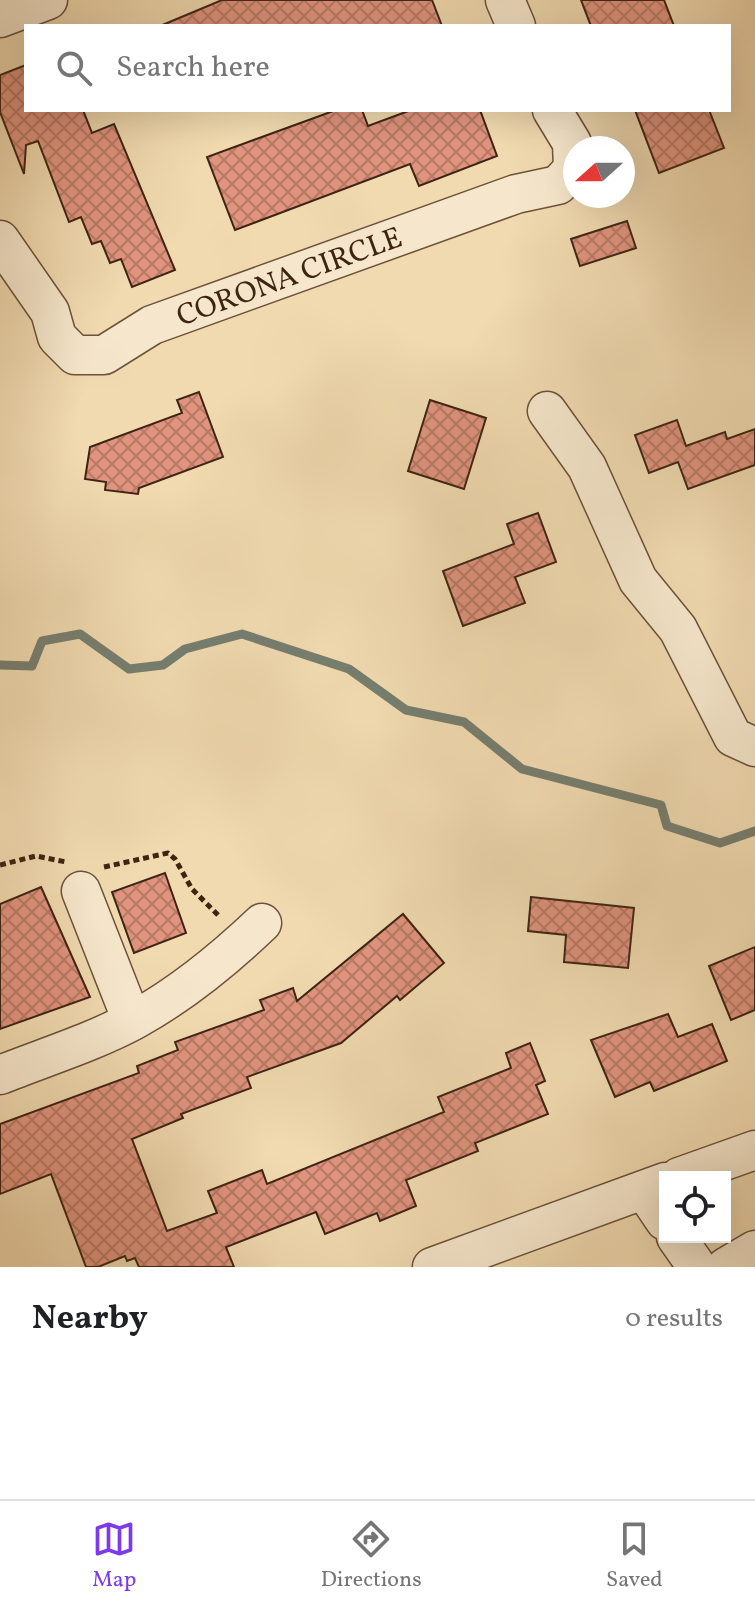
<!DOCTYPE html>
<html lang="en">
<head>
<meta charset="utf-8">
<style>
  :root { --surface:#fff; --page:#f6f6f6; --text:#202124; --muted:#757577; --line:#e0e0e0; --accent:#7c3aed }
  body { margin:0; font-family:Vollkorn,serif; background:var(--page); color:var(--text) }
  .controls { position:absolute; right:24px; bottom:24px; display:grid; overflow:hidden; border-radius:0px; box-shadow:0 8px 32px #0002 }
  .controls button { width:72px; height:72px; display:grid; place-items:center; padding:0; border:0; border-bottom:2px solid var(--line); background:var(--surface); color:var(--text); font:40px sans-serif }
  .compass { position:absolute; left:563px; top:136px; width:72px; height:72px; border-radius:50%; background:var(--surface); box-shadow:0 8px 32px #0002; rotate:249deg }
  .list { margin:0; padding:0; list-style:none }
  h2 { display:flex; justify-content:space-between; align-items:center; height:104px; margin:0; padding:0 32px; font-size:34px }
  h2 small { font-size:26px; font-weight:400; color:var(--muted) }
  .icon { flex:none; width:44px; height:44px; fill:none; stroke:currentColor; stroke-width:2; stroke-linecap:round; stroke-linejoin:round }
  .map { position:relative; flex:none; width:755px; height:1267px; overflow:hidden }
  .search { position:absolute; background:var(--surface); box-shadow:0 8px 32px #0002; left:24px; right:24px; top:24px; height:88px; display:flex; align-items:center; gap:20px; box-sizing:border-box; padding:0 28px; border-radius:0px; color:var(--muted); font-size:30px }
  .sheet { height:232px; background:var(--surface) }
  nav { display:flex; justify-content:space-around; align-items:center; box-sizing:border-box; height:112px; border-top:2px solid var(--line); background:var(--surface); font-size:22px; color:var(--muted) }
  nav a { display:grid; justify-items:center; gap:4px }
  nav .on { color:var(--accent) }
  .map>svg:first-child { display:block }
</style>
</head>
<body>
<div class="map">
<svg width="755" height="1267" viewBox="0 0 755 1267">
  <defs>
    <pattern id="building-cross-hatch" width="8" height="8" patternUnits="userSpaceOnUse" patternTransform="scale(2)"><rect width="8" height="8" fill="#e0947e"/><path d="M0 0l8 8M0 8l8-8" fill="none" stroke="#b77966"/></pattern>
  </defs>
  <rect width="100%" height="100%" fill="#f1dab0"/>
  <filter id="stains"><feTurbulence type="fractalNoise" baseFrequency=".0025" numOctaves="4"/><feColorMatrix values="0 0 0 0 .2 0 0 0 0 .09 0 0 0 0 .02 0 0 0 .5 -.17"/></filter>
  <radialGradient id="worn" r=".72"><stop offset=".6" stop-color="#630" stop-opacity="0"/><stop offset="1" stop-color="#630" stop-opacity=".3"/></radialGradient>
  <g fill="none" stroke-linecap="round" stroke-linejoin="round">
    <!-- stream -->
    <path stroke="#767e6f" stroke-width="9" d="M0,665L32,666L42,641L80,634L129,669L163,665L185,649L242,634L349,669L406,710L464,722L522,769L661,805L667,826L720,843L755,831"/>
  </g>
  <!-- building -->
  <g fill="url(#building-cross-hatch)" stroke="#3e2413" stroke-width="2">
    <path d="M222,0H432L442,26H160Z"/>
    <path d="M581,0H664L674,26H591Z"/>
    <path d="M26,65V110H83L92,133L114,124L175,270L132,287L121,259L110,263L101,241L92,244L81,217L69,222L38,141L26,145L24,174L0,112V75Z"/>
    <path d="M336,110H362L368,126L411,110H480L497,156L419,186L410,164L235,230L207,157Z"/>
    <path d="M635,110H709L724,148L659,173Z"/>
    <path d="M627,221L636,248L580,266L571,239Z"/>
    <path d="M199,392L223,457L139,488L138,494L105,490L106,482L85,479L90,447L182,413L177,400Z"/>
    <path d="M430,400L486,418L464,489L408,471Z"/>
    <path d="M677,420L686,446L725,432L727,439L755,429V465L688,489L678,462L649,473L635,435Z"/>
    <path d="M538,513L556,562L515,577L525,603L463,626L443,571L514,544L507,524Z"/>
    <path d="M165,873L186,933L134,953L112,892Z"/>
    <path d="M41,887L90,997L0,1029V904Z"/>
    <path d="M531,897L634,908L628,968L564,962L566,935L528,931Z"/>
    <path d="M403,914L444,963L400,1000L397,996L341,1043L247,1077L251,1088L181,1114L183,1118L132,1139L167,1231L217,1213L208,1191L262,1170L267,1184L444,1112L438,1097L511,1068L506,1053L530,1043L545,1081L536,1085L548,1114L475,1143L478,1151L406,1180L416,1206L380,1221L377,1213L325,1234L316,1212L226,1247L234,1267H139L135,1258L127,1261L125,1256L98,1267H86L51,1174L0,1194V1124L139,1073L137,1066L178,1050L175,1042L264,1010L260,1000L293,988L297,1001Z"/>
    <path d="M755,947V1010L731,1020L709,966Z"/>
    <path d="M668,1014L678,1037L712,1024L727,1061L654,1091L650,1082L615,1097L591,1040Z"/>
  </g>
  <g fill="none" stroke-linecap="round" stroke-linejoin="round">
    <defs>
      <g id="minor">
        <path d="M505,0L516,26"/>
        <path d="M0,18L48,0"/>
        <path d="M0,240L50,312L57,337L75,355H104L152,325L516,194L558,185L573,169L572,143L552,110"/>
        <path d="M547,411L587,467L638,580L678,629L733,737L755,747"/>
        <path d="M81,891L132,1021"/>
        <path d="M0,1075C45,1057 94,1042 136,1019C183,993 223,960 262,923"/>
        <path d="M679,1177L755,1150"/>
        <path d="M644,1190L665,1221"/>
        <path d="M676,1237L697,1267"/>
        <path d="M432,1267L665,1182"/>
        <path d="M726,1267L755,1250"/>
      </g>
    </defs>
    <!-- minor casing -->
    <use href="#minor" stroke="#6b523a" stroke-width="41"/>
    <!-- path -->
    <g stroke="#3e2413" stroke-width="5" stroke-dasharray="6 4" stroke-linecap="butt">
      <path d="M0,865L36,856L66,862"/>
      <path d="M104,867L168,853L175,859L192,889L220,917"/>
    </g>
    <!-- minor -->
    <use href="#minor" stroke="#f6e7cc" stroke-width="38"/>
  </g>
  <g text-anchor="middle" stroke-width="6" stroke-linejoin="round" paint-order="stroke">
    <!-- street labels -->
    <g font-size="30" fill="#3e2413" stroke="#f6e7cc">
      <text transform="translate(289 276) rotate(-20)" y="10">CORONA CIRCLE</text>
    </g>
  </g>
  <rect width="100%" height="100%" filter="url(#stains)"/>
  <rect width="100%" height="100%" fill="url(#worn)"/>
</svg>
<div class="controls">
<button><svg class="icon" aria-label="locate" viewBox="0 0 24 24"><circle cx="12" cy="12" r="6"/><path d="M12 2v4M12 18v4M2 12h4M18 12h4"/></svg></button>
</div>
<svg class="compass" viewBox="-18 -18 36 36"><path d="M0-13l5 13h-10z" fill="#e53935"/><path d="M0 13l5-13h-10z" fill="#757577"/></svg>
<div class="search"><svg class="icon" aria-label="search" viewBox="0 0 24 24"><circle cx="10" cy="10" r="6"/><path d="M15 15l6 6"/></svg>Search here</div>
</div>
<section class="sheet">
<h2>Nearby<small>0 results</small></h2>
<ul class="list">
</ul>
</section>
<nav>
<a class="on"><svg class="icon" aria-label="map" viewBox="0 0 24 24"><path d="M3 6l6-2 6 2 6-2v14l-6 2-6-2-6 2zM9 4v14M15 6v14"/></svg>Map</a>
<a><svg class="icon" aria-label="directions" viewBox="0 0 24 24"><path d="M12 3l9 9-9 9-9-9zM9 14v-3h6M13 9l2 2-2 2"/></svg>Directions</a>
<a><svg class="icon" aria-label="saved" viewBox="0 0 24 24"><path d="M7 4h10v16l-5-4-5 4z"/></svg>Saved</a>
</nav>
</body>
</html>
